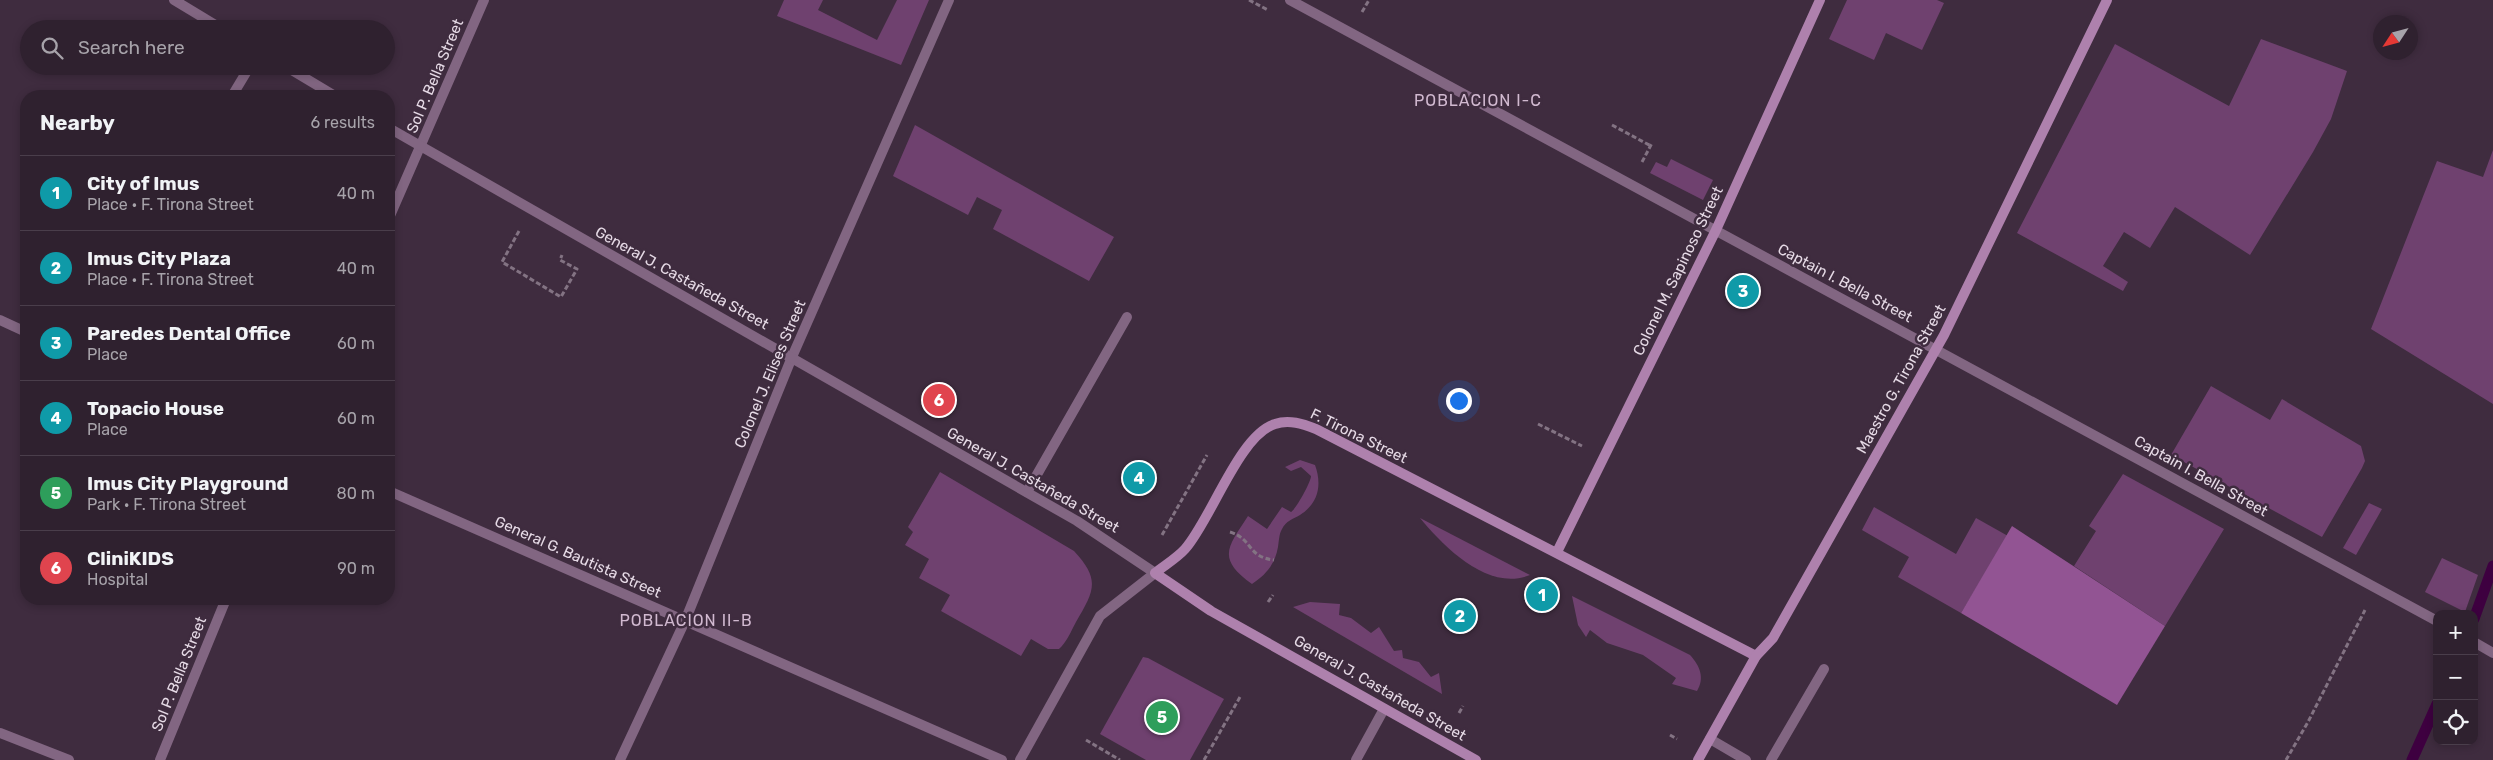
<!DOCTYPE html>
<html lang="en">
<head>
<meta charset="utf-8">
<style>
  :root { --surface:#2f212f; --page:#3b2e3b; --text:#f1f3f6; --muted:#a7a3aa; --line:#4a3e4b; --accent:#b1c500 }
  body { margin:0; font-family:Rubik,sans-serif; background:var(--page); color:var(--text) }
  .controls { position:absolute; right:15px; bottom:15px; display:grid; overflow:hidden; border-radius:10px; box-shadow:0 2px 8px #0003 }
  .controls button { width:45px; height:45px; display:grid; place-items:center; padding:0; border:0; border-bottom:1px solid var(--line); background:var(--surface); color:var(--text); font:25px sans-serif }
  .compass { position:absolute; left:2373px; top:15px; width:45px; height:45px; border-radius:50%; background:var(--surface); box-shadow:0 2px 8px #0003; rotate:234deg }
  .you { position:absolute; left:1458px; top:400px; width:18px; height:18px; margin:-12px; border:4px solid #fff; border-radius:50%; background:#1a73e8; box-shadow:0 0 0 8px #1a73e833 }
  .badge { display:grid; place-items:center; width:32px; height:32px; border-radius:50%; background:var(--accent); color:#fff; font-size:16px; font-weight:700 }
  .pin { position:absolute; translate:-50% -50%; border:2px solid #fff; box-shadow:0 1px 5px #0006 }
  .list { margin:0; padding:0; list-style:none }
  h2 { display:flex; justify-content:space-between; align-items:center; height:65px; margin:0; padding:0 20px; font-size:21px }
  h2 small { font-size:16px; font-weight:400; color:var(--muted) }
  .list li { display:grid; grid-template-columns:32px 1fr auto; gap:15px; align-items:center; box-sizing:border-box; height:75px; padding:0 20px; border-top:1px solid var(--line) }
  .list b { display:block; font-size:19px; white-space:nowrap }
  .list p { margin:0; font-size:16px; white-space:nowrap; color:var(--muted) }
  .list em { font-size:16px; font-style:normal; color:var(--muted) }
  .icon { flex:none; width:28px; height:28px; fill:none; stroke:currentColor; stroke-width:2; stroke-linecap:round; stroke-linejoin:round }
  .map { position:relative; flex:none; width:2493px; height:760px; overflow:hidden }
  .search { position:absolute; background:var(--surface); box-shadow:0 2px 8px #0003; left:20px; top:20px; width:375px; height:55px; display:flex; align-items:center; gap:12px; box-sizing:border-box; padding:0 18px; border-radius:28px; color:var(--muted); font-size:19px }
  .panel { position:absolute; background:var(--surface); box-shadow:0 2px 8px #0003; left:20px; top:90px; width:375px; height:515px; border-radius:20px }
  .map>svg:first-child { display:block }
</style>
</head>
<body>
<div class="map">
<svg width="2493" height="760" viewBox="0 0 2493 760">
  <rect width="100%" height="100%" fill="#3f2c3f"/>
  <!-- green -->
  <g fill="#6f416f">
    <path d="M784,0H823L818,10L877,40L897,0H929L901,65L777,16Z"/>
    <path d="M1847,0H1937L1944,3L1922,50L1886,33L1874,60L1829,39Z"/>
    <path d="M2261,39L2347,71L2331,119L2313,152L2250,255L2175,207L2150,248L2124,232L2103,266L2128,282L2123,291L2017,233L2115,44L2229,106Z"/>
    <path d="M915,125L1114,237L1089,281L993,229L1002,210L977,197L968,215L893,176Z"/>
    <path d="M2493,150V404L2371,329L2437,161L2483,177Z"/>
    <path d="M1671,159L1713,180L1703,200L1650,173L1656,162L1667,167Z"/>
    <path d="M2211,386L2270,420L2282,399L2361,446L2365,461L2362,468L2322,537L2171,455Z"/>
    <path d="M1300,460L1315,465C1322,484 1319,503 1300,515C1293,519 1286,521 1282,529C1279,534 1279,541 1278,547C1275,564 1266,575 1252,584C1216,558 1228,547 1248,516L1267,529L1282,507L1291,512C1296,509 1311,482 1311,476L1301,467L1291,471L1285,467Z"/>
    <path d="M940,472L1074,551C1101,580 1094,591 1076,622C1071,631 1067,642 1059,649H1048L1031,639L1021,656L941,611L950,595L919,578L929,559L905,545L913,532L908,527Z"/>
    <path d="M2123,474L2224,529L2165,626L2074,566L2096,531L2089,526Z"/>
    <path d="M2369,503L2382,509L2356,555L2343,548Z"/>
    <path d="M1874,507L1956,554L1976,518L2008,536L1961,613L1898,577L1909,557L1862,530Z"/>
    <path d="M1420,518L1530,575C1488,592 1444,547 1420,518Z"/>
    <path d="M2442,558L2478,575L2465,612L2425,592Z"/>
    <path d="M1572,596L1690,655C1700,666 1705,678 1697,691L1672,684L1676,678L1643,655L1607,643L1590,630L1586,637L1578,625Z"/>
    <path d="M1310,602L1340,604L1339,615L1351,618L1371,633L1379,627L1394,651L1402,650L1403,658L1419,662L1431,677L1439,673L1442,694L1293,607Z"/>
    <path d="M1143,657L1148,658L1224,699L1190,760H1146L1100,734Z"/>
  </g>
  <!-- forest -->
  <path fill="#925493" d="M2012,526L2165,626L2117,705L1961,613Z"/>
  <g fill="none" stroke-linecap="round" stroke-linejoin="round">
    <!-- stream -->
    <g stroke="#3e0040" stroke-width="11">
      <path d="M2474,619L2493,566"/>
      <path d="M2412,760L2437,704"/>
    </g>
    <!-- path -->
    <g stroke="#837383" stroke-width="3" stroke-dasharray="5 2.5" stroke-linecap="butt">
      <path d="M1249,0L1268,10"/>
      <path d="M1362,12L1369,0"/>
      <path d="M358,92L365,96"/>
      <path d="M1612,125L1651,146"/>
      <path d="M1642,162L1652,143"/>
      <path d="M519,231L502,262L561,297L577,269L560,260L562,255"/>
      <path d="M1538,424L1582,446"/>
      <path d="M1230,532C1253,539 1247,557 1274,560"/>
      <path d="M1162,535L1207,455"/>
      <path d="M1551,586L1554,580"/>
      <path d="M1268,602L1273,595"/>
      <path d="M1459,713L1463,706"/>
      <path d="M1670,735L1677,739"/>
      <path d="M1086,740L1120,760"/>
      <path d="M1204,760L1240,697"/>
      <path d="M2286,760L2308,722L2365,610"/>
    </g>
    <!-- service -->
    <g stroke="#826682" stroke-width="10">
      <path d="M232,96L250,66"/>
      <path d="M1027,492L1127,317"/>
      <path d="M1710,739L1746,760"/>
      <path d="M1356,760L1384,709"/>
      <path d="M1771,760L1824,669"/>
    </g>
    <!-- minor -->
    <g stroke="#826682" stroke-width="10">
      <path d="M1290,0L2437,621"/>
      <path d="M389,218L484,0"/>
      <path d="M0,320L26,332"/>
      <path d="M389,491L1002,760"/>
      <path d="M2474,642L2493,653"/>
      <path d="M0,733L69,760"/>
      <path d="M160,760L226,599"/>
      <path d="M620,760L685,621L792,357L949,0"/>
      <path d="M1020,760L1100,616L1155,573"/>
    </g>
    <!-- tertiary -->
    <g stroke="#826682" stroke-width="10">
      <path d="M174,0L222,29"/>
      <path d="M285,66L335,96"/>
      <path d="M389,128L1077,521L1155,573"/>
    </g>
    <!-- secondary -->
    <g stroke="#ae81ad" stroke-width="10">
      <path d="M1557,552L1716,230L1820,0"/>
      <path d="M1476,760L1211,611L1155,573C1165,565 1177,558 1185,549C1211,520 1239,435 1275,424C1289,419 1303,424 1316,429L1756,656"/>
      <path d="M1698,760L1756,656L1773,638L1944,335L2107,0"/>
    </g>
  </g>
  <g text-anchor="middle" stroke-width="5" stroke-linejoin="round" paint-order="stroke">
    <!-- street labels -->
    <g font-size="15" fill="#e6dae6" stroke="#3f2c3f">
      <text transform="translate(435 76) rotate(-67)" y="5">Sol P. Bella Street</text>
      <text transform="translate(1678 271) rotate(-64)" y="5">Colonel M. Sapinoso Street</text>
      <text transform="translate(682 278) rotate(29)" y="5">General J. Castañeda Street</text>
      <text transform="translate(1845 283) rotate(28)" y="5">Captain I. Bella Street</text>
      <text transform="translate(770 374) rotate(-67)" y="5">Colonel J. Elises Street</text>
      <text transform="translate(1901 379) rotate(-61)" y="5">Maestro G. Tirona Street</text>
      <text transform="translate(1359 436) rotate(26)" y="5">F. Tirona Street</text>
      <text transform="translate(2201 476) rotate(29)" y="5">Captain I. Bella Street</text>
      <text transform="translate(1033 480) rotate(30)" y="5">General J. Castañeda Street</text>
      <text transform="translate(578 557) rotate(24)" y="5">General G. Bautista Street</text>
      <text transform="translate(179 674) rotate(-68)" y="5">Sol P. Bella Street</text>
      <text transform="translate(1380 688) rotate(30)" y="5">General J. Castañeda Street</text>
    </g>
    <!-- neighbourhood labels -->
    <g font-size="16" letter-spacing="1" fill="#d1b9d0" stroke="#3f2c3f">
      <text x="1478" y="106">POBLACION I-C</text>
      <text x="686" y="626">POBLACION II-B</text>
    </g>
  </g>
</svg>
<div class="controls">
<button>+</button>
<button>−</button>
<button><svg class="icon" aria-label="locate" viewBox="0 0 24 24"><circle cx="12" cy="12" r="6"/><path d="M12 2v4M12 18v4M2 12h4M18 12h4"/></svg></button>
</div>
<svg class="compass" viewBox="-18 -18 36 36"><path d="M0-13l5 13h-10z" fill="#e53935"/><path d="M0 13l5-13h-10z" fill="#a7a3aa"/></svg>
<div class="you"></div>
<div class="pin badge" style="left:1542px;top:595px;background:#0f9aa8">1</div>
<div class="pin badge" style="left:1460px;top:616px;background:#0f9aa8">2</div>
<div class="pin badge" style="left:1743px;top:291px;background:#0f9aa8">3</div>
<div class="pin badge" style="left:1139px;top:478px;background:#0f9aa8">4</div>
<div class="pin badge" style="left:1162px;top:717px;background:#2e9e5b">5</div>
<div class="pin badge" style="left:939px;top:400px;background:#e0444e">6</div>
<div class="search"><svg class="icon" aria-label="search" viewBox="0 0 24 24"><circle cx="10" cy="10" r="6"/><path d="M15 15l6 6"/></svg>Search here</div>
<section class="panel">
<h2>Nearby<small>6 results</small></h2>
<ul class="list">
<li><span class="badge" style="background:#0f9aa8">1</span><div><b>City of Imus</b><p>Place · F. Tirona Street</p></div><em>40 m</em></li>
<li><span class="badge" style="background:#0f9aa8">2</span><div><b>Imus City Plaza</b><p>Place · F. Tirona Street</p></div><em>40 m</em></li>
<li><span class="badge" style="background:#0f9aa8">3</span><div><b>Paredes Dental Office</b><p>Place</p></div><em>60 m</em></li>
<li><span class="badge" style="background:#0f9aa8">4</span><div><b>Topacio House</b><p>Place</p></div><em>60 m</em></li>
<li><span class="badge" style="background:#2e9e5b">5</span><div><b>Imus City Playground</b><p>Park · F. Tirona Street</p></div><em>80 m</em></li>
<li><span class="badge" style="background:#e0444e">6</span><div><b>CliniKIDS</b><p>Hospital</p></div><em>90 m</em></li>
</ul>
</section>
</div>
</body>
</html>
